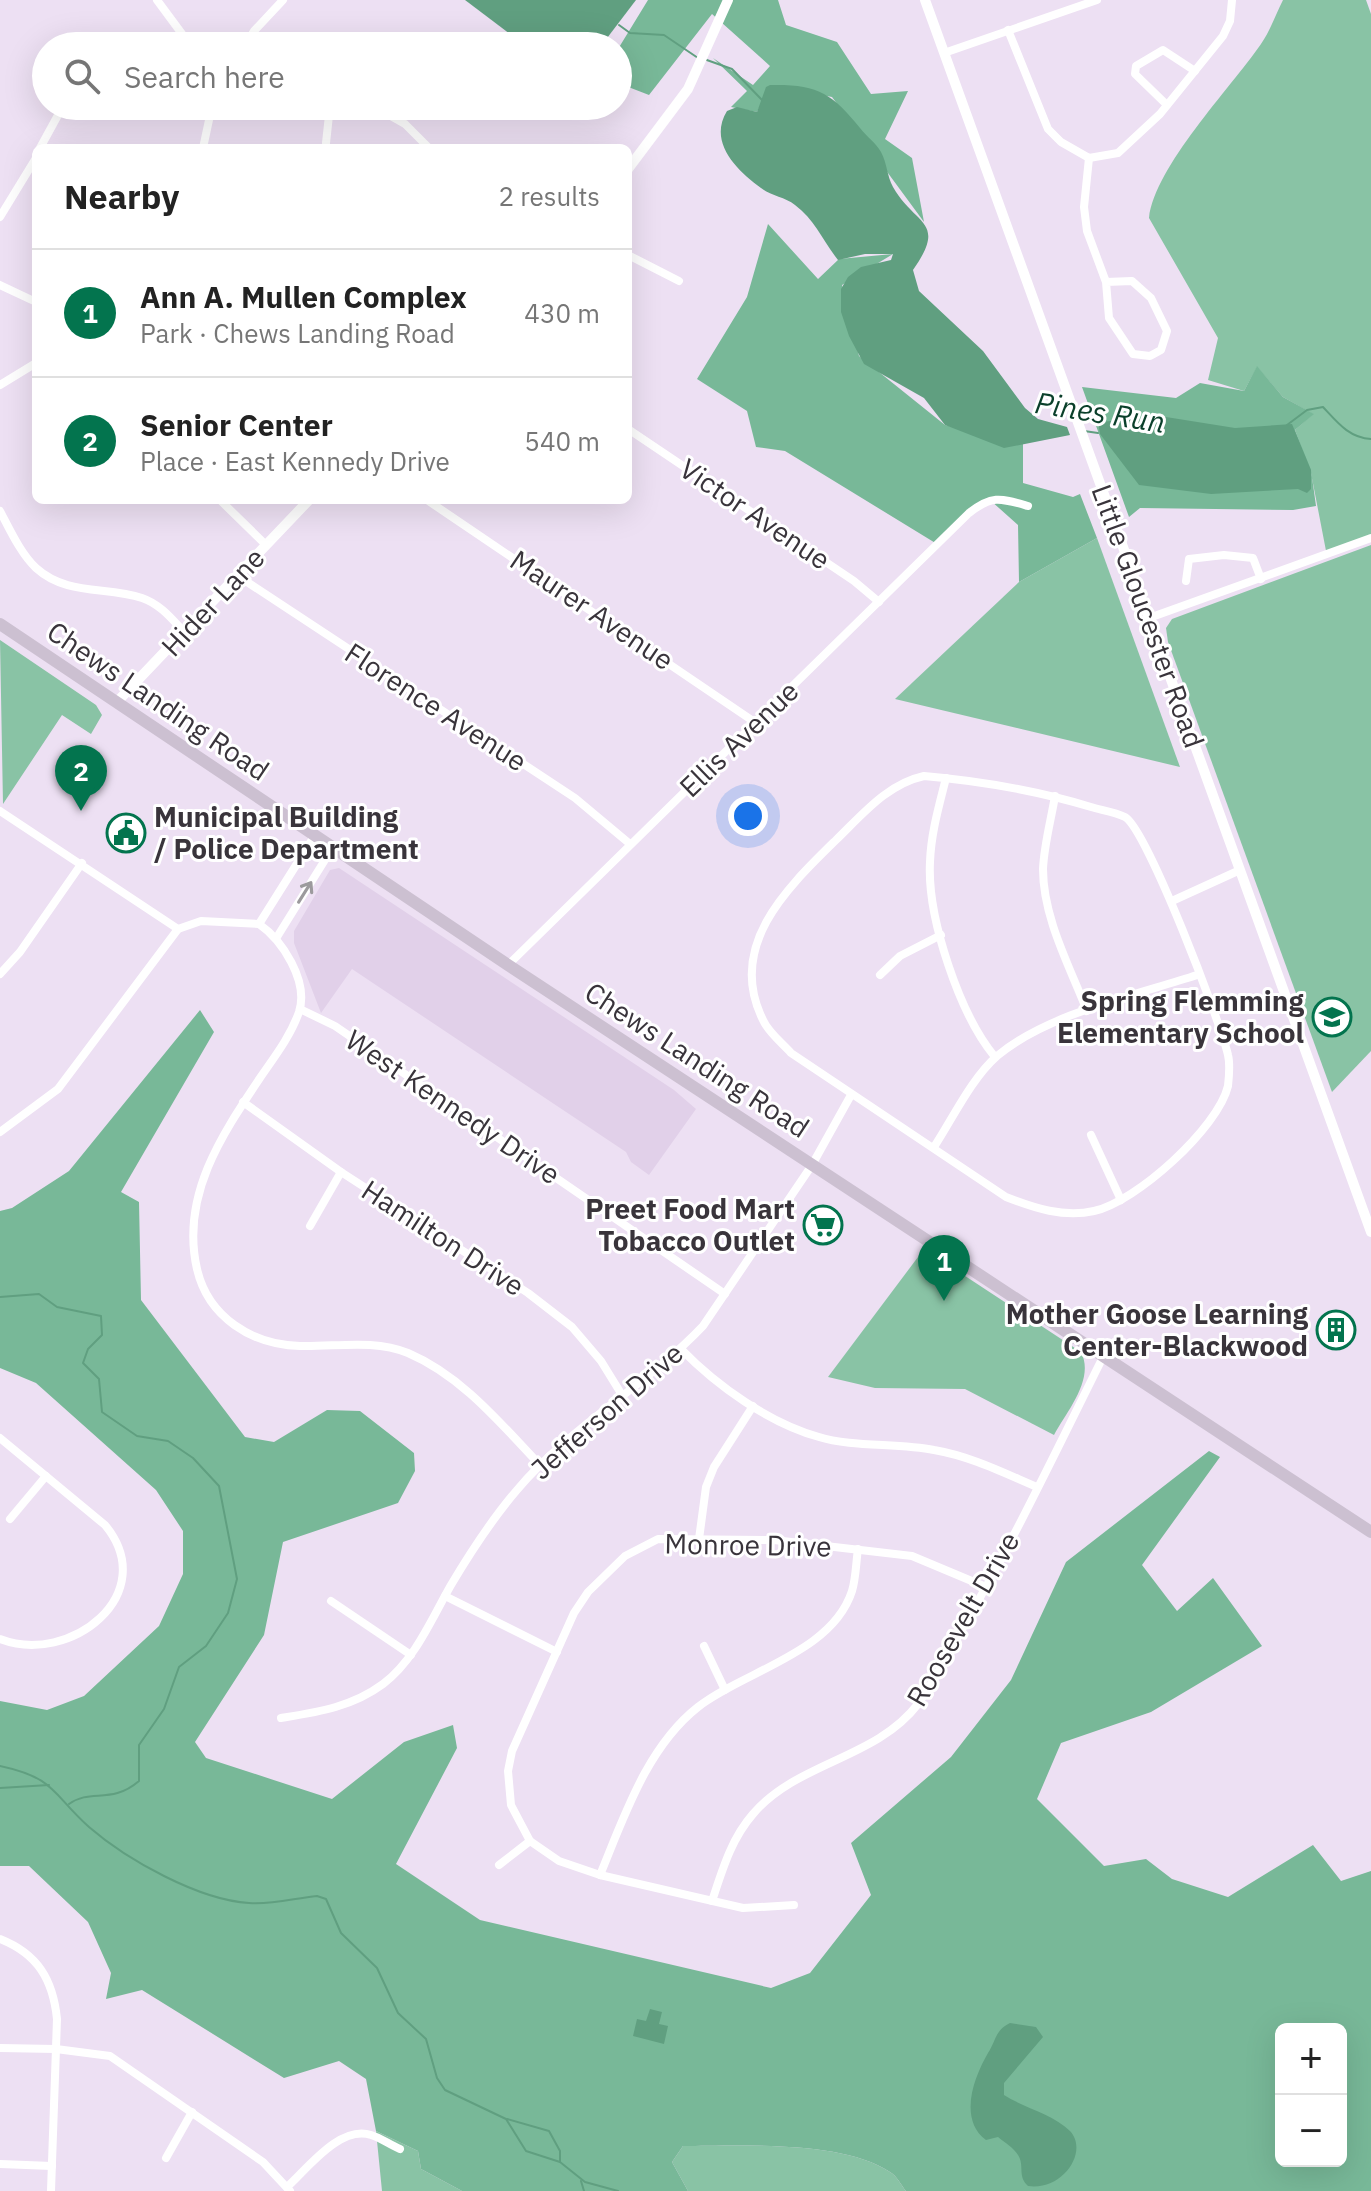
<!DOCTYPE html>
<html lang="en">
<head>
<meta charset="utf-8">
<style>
  :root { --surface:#fff; --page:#f6f6f6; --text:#222; --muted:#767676; --line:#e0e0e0; --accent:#03744e }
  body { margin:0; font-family:"IBM Plex Sans",sans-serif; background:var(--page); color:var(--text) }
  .controls { position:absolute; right:24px; bottom:24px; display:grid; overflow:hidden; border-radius:12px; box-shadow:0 8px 32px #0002 }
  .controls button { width:72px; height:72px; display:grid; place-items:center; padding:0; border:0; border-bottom:2px solid var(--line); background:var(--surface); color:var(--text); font:40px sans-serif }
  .you { position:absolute; left:748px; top:816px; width:28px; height:28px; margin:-20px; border:6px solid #fff; border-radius:50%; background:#1a73e8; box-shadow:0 0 0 12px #1a73e833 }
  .badge { display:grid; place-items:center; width:52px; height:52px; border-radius:50%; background:var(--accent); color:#fff; font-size:26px; font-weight:700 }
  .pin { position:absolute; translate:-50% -66px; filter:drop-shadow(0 2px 4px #0008) }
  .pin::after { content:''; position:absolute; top:42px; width:28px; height:24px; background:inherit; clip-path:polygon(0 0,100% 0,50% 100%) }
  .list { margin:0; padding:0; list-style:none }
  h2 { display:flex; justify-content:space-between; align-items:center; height:104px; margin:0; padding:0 32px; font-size:34px }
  h2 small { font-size:26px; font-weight:400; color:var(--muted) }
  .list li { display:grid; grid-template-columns:52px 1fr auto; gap:24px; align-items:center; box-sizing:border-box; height:128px; padding:0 32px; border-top:2px solid var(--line) }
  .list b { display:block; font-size:30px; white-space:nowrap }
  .list p { margin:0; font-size:26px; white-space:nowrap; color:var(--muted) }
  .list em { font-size:26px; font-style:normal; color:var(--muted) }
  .icon { flex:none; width:44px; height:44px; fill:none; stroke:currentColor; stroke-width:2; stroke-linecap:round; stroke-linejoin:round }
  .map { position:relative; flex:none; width:1371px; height:2191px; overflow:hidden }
  .search { position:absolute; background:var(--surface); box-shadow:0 8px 32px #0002; left:32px; top:32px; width:600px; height:88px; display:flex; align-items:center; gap:20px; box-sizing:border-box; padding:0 28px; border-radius:44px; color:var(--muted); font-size:30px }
  .panel { position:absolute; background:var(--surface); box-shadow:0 8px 32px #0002; left:32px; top:144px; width:600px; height:360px; border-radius:12px }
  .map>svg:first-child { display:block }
</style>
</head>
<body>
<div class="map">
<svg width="1371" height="2191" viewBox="0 0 1371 2191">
  <rect width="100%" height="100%" fill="#ede0f3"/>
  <!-- built -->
  <path fill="#e1d0e9" d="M339,868L674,1090L696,1109L649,1175L631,1162L626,1152L352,969L321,1013L294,943V931L330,870Z"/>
  <!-- green -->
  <g fill="#89c3a5">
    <path d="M1283,0H1366L1371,14V538L1327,556L1311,473L1295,430L1313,414L1283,397L1257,367L1244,391L1208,380L1218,338L1149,218C1155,166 1230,89 1261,44C1270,31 1276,14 1283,0Z"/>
    <path d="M1097,538L1180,767L895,699L1019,582Z"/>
    <path d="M1371,545V1051L1332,1092L1168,642L1166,628L1172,619Z"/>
    <path d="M0,640L96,705L102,715L91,734L62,715L3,804Z"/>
    <path d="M924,1249L1081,1352C1095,1379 1067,1411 1054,1435L965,1389L875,1388L828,1377Z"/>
    <path d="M376,2131L418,2151L421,2169L462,2191H382Z"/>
    <path d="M683,2146C740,2146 842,2140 890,2172C897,2176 901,2185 906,2191H688L672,2162Z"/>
  </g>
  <!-- forest -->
  <g fill="#78b898" fill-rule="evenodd">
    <path d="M648,0H778L786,25L837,42L871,94L908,91L885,139L912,158L924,222L832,97L771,85L757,112L731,107L747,91L713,58L753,85L770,66L712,14L649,95L618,83V49Z"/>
    <path d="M768,224L818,279L839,259L893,254L842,285L859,356L945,425L1023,444V483L1073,497L1080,494L1097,538L1019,582L1018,525L990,500L937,544L785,451L756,447L747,411L697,379L747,297Z"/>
    <path d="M1257,366L1283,397L1314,414L1295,430L1311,470L1316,506L1293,510L1140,508L1129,517L1082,387L1176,398L1200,383L1244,391Z"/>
    <path d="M200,1010L214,1032L121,1192L139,1202L141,1300L245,1437L274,1442L327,1410L360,1411L414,1453L415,1471L398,1503L283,1542L264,1635L195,1742L206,1758L332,1799L404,1742L453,1725L457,1748L396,1864L480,1920L771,1988L810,1973L871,1895L851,1843L951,1757L1011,1680L1066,1562L1209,1451L1220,1457L1142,1565L1177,1611L1213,1578L1262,1646L1151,1712L1061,1743L1037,1799L1104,1866L1146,1859L1172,1879L1228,1897L1313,1845L1341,1881L1371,1871V2191H906C901,2185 897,2176 890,2172C842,2140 740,2146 683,2146L672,2162L688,2191H462L421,2169L418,2151L376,2131L366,2079L339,2061L284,2078L142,1990L106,1999L111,1973L88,1922L29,1866H0V1701L47,1710L84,1696L159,1626L183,1574V1531L156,1490L36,1383L0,1368V1211L12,1208L69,1171ZM1281,2029H1341V2161H1281Z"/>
  </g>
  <!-- water -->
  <g fill="#609f80">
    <path d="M465,0H636L601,46H526Z"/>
    <path d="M770,85C817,84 832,93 860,128C867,137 876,143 881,152C887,163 887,176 893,187C915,226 948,220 913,270L919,291L983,351L1025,408L1038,419L1067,427L1070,435L1004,448L945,425L924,398L864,364L849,336L841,312V289L848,277L861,267L891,260L893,254H865L838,260C823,241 815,220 795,205C785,197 771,196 761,188C736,170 708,142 727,111L737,107L757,112L766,87Z"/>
    <path d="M1166,417L1235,428L1292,424L1311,470V489L1307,493L1298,489L1211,494L1139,485L1100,434L1098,422Z"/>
    <path d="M650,2009L662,2012L659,2024L668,2026L664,2044L633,2036L637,2019L646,2021Z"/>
    <path d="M1010,2023L1036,2027L1043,2037L1004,2083V2095C1024,2108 1053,2114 1070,2131C1089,2151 1063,2191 1028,2186C1017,2176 1025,2166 1018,2155C1014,2148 1004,2142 998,2137L986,2140C958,2119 974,2077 988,2053C996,2041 995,2030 1010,2023Z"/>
  </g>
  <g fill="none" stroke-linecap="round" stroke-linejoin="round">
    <!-- stream -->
    <g stroke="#609f80" stroke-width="2">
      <path d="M619,25L630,33L664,35L698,58"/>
      <path d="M704,59L732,69L763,101"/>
      <path d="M1287,425L1307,410L1323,407C1337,422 1349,438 1371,439"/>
      <path d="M1084,431L1098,433"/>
      <path d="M0,1297L39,1294L57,1307L101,1316L102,1335L88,1349L83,1363L99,1379L102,1412L137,1436L168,1441L193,1458L219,1486L237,1579L228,1613L206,1646L179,1667L164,1709L139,1745V1781C111,1805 91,1788 69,1804"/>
      <path d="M0,1766C56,1778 52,1794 89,1827C127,1860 199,1900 249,1903C272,1905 295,1898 317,1896L326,1899L341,1933L377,1968L398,2013L426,2039L437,2078L445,2090L506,2119L526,2151L560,2162L585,2182L618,2191"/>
      <path d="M0,1788L49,1785"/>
      <path d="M507,2119L549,2131L560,2151V2162"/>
      <path d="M581,2181L584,2191"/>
    </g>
    <!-- minor -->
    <g stroke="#fff" stroke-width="8">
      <path d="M157,0L191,46"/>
      <path d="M1008,30L1048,129L1061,142L1089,158L1118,153L1160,114L1223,36L1230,21L1232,0"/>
      <path d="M245,46L254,31L283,0"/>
      <path d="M944,53L1097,0"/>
      <path d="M1167,105L1135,74L1136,66L1163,50L1195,71"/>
      <path d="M373,106L405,124L429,148"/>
      <path d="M326,143L330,106"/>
      <path d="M40,148L63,106"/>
      <path d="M203,148L212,106"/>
      <path d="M1089,158L1084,207L1087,231L1106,282L1109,318L1133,354L1150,356L1161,350L1167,331L1151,298L1132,281L1106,282"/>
      <path d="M0,217L36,158"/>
      <path d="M628,255L679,281"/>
      <path d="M0,285L36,302"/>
      <path d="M0,385L36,363"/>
      <path d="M628,429L854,581L879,602"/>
      <path d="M220,500L266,545"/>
      <path d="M427,500L756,723"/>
      <path d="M0,511C10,530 21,554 36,568C67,596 106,586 142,598C160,604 172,619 184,632"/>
      <path d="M238,576L575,798L630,844"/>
      <path d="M1186,581L1189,559L1224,555L1253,558L1261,579"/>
      <path d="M1149,618L1371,538"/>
      <path d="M924,776C981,781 1035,790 1091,807C1101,810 1115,812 1125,817C1147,829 1221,1024 1228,1055C1230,1063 1229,1077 1228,1086C1218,1128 1136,1202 1094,1211C1064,1218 1034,1208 1006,1197L791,1053C782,1043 768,1032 763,1020C726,946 787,888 836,840C862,815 887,784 924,776Z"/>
      <path d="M946,778C939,806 931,833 930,862C927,918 960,1015 995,1057"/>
      <path d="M1055,796C1051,820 1044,845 1043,869C1043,918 1070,967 1087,1011"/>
      <path d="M0,811L178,929L201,921L259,924"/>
      <path d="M1172,901L1240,870"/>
      <path d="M259,924C282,940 309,981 299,1012C291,1035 276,1055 262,1075C223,1133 180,1195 197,1269C208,1317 252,1345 300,1346C336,1347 373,1339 408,1353C462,1376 501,1424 541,1466"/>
      <path d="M259,924L315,835"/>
      <path d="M277,937L333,847"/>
      <path d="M508,965L969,513C992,495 1000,498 1028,506"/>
      <path d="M0,974L20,952L82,863"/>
      <path d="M880,975L900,956L941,935"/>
      <path d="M300,1009L335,1026L725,1294"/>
      <path d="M243,1102L341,1172L528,1293L572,1327L601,1361L622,1395"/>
      <path d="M0,1132L58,1089L178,929"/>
      <path d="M1091,1135L1121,1200"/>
      <path d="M934,1147C953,1118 971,1079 997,1056C1047,1014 1136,995 1197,975"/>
      <path d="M310,1226L341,1172"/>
      <path d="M681,1349C717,1386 769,1423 819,1437C851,1447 899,1443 934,1450C970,1456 1004,1473 1037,1487"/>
      <path d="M0,1438L105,1525C162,1594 70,1666 0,1639"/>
      <path d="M10,1519L46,1476"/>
      <path d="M699,1539L706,1487L714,1467L753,1406"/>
      <path d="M445,1596L557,1652"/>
      <path d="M331,1601L411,1655"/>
      <path d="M704,1646L725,1690"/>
      <path d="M281,1718C318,1712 352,1707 383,1684C415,1660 432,1618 451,1585C470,1553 493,1518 517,1490C571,1426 646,1386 703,1326L812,1165L851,1095"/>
      <path d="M499,1865L530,1841"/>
      <path d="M600,1875C624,1817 647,1747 698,1707C744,1671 832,1653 852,1591C856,1578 856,1562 858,1549"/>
      <path d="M712,1901C722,1871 731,1839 753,1814C797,1762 876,1759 918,1704C934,1682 947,1655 961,1631C1013,1542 1057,1449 1103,1357"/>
      <path d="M794,1905L743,1908L600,1875L559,1861L530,1841L511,1805L508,1771L512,1751L574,1613L588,1592L625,1556L658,1539L774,1540L912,1556L986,1587"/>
      <path d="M0,1939C38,1954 53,1980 57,2019L51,2191"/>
      <path d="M0,2048L56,2049L110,2056L263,2162L290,2191"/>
      <path d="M166,2158L192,2112"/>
      <path d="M0,2164L52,2166"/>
      <path d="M287,2187C308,2168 340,2125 371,2135C381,2138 390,2145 400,2149"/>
    </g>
    <!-- tertiary -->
    <g stroke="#fff" stroke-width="10">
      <path d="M925,0L1371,1232"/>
      <path d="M628,169L688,89L728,0"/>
      <path d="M116,703L309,500"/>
    </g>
    <!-- secondary -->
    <path stroke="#ccc0d1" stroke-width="12" d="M0,624L508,965L1371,1532"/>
  </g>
  <!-- one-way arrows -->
  <defs><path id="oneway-shaft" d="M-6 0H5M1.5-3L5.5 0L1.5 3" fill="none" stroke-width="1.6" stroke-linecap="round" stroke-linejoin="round" transform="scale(2)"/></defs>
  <use stroke="#9c9a9d" href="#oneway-shaft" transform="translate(305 892) rotate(-58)"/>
  <!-- icons -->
  <defs>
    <symbol id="civic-ring" viewBox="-11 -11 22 22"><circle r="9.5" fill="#fff" stroke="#03744e" stroke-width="1.5"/><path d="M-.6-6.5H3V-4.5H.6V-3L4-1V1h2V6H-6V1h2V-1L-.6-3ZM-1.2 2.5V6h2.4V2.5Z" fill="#03744e"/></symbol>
    <symbol id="school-ring" viewBox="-11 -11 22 22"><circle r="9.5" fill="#fff" stroke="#03744e" stroke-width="1.5"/><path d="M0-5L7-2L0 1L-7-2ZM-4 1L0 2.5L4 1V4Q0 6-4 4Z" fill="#03744e"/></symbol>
    <symbol id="supermarket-ring" viewBox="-11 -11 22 22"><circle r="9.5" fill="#fff" stroke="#03744e" stroke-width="1.5"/><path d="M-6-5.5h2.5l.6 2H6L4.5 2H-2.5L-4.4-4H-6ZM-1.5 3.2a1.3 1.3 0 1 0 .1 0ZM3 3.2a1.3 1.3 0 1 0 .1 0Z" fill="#03744e"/></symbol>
    <symbol id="building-ring" viewBox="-11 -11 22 22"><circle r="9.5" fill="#fff" stroke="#03744e" stroke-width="1.5"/><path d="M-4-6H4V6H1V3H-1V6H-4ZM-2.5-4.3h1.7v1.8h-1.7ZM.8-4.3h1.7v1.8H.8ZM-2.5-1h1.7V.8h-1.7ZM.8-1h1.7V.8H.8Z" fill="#03744e"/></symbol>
  </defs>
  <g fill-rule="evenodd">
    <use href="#civic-ring" x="104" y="811" width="44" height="44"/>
    <use href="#school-ring" x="1310" y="995" width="44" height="44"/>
    <use href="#supermarket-ring" x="801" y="1203" width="44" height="44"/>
    <use href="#building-ring" x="1314" y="1308" width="44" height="44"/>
  </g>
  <g text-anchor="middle" stroke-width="6" stroke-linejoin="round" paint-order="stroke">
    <!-- street labels -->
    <g font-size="28" fill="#39343b" stroke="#fff">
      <text transform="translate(755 514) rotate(34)" y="10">Victor Avenue</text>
      <text transform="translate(213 602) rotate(-47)" y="10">Hider Lane</text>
      <text transform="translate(592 610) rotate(34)" y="10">Maurer Avenue</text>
      <text transform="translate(1148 616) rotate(70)" y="10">Little Gloucester Road</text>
      <text transform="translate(158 701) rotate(34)" y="10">Chews Landing Road</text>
      <text transform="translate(436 707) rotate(33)" y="10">Florence Avenue</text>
      <text transform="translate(739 739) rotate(-44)" y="10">Ellis Avenue</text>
      <text transform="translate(697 1060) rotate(33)" y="10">Chews Landing Road</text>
      <text transform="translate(453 1107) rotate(34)" y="10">West Kennedy Drive</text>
      <text transform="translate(443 1238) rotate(33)" y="10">Hamilton Drive</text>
      <text transform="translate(607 1411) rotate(-41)" y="10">Jefferson Drive</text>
      <text transform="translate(748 1545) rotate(1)" y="10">Monroe Drive</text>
      <text transform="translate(963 1619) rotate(-60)" y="10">Roosevelt Drive</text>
    </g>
    <!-- poi labels -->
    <g font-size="28" font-weight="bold" fill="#39343b" stroke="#fff" text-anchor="end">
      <text x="154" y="827" text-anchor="start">Municipal Building<tspan x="154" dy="32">/ Police Department</tspan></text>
      <text x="1304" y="1011">Spring Flemming<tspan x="1304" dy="32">Elementary School</tspan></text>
      <text x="795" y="1219">Preet Food Mart<tspan x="795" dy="32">Tobacco Outlet</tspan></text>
      <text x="1308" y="1324">Mother Goose Learning<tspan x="1308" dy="32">Center-Blackwood</tspan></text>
    </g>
    <!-- water labels -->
    <g font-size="30" font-style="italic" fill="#0a3f2a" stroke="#fff">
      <text transform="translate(1100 413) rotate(9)" y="10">Pines Run</text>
    </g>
  </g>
</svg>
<div class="controls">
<button>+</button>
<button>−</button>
</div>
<div class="you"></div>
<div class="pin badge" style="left:944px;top:1301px">1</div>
<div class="pin badge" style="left:81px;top:811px">2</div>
<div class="search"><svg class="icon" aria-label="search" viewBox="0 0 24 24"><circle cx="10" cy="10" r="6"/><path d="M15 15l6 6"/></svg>Search here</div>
<section class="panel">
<h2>Nearby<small>2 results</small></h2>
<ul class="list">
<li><span class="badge">1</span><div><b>Ann A. Mullen Complex</b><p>Park · Chews Landing Road</p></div><em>430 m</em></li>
<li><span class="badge">2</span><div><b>Senior Center</b><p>Place · East Kennedy Drive</p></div><em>540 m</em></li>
</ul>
</section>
</div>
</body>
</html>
